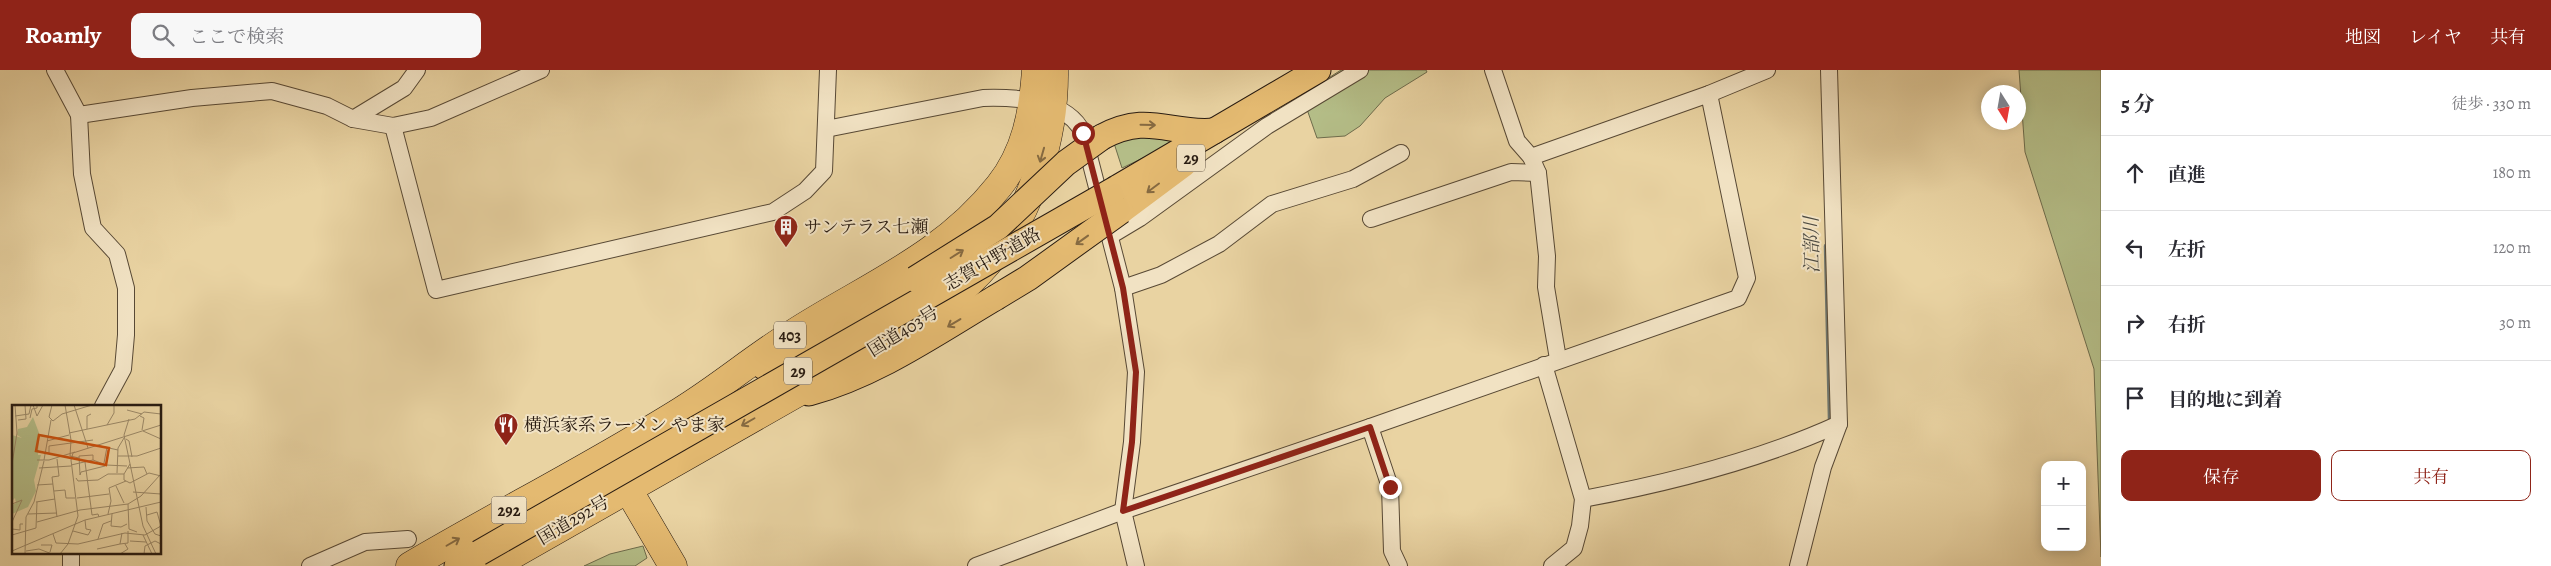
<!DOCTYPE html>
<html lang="ja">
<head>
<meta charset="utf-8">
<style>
  :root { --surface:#fff; --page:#f7f7f7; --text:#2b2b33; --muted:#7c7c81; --line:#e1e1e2; --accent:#8f2418 }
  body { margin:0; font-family:Alegreya,"Noto Serif JP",serif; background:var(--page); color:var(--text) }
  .controls { position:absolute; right:15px; bottom:15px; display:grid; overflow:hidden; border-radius:10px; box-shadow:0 2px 12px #0003 }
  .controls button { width:45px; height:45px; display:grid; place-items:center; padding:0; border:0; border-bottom:1px solid var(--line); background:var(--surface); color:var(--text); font:25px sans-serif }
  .compass { position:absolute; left:1981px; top:15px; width:45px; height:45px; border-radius:50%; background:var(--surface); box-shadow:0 2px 12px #0003; rotate:169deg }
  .stop { position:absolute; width:15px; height:15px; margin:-11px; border:4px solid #8f2418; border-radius:50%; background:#fff }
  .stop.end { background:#8f2418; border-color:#fff; box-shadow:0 1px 5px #0008 }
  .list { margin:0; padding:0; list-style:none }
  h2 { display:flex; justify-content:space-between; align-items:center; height:65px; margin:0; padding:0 20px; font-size:21px }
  h2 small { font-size:16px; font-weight:400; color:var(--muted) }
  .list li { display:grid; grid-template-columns:32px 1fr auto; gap:15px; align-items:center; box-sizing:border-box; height:75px; padding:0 20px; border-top:1px solid var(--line) }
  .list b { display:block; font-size:19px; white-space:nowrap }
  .list em { font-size:16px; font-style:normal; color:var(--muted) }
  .actions { display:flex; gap:10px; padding:15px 20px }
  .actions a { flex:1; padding:11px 0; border:1px solid var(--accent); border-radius:10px; text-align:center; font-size:18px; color:var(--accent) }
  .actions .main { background:var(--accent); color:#fff }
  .icon { flex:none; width:28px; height:28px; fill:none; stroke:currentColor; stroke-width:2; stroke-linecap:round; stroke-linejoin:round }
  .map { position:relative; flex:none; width:2101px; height:496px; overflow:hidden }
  header { display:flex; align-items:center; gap:30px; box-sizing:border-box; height:70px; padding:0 25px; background:var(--accent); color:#fff }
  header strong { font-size:24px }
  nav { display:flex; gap:28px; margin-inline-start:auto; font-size:18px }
  .search { width:350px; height:45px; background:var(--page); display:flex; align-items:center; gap:12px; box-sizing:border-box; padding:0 18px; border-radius:10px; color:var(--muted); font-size:19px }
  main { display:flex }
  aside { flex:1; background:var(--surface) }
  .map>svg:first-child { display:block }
</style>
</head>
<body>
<header>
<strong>Roamly</strong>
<div class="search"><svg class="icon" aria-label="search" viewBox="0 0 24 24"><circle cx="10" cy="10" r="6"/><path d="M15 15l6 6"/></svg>ここで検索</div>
<nav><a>地図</a><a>レイヤ</a><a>共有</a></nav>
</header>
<main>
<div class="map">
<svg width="2101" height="496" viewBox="0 0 2101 496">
  <rect width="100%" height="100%" fill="#e9d3a2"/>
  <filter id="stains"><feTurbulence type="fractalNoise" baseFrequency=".004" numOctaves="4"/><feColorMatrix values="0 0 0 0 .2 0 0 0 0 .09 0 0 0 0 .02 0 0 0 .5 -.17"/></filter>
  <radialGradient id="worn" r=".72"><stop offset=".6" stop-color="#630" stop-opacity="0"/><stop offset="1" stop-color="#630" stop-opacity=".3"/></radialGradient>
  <!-- green -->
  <g fill="#b4bd87" stroke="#6e6c4c">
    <path d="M1341,0H1426L1427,2L1385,28L1360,56L1345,66L1317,68L1302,25Z"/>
    <path d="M2019,0H2101V487L2094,299L2025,82Z"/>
    <path d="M1124,65L1183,69L1122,98L1113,70Z"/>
    <path d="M643,476L647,488L635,496H584L610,484Z"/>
  </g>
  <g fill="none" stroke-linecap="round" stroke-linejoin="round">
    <!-- stream -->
    <path stroke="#6e7770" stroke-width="4.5" d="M1826,176L1830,349"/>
    <defs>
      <g id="street">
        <path d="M55,0L79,45L192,28L272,21L327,36L353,49L393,56L431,48L541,0"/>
        <path d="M1493,0L1517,71L1531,87L1538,103L1547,186L1546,217L1558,289"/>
        <path d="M79,45L82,104L93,158L117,184L126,218V265L123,299L103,336"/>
        <path d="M353,49L404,18L417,0"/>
        <path d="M393,56L436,220L773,142L805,121L824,101L828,0"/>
        <path d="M826,59L983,28C1016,27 1067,29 1083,63L1123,218L1136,302L1132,372L1123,441L1136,496"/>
        <path d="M1531,87L1709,24L1767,0"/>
        <path d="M1371,149L1511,102L1538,103"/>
        <path d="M1110,166L1140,148L1267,56L1360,0"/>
        <path d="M1123,218L1161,205L1219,174L1272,134L1353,109L1401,83"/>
        <path d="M1544,295L1583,429L1580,456L1574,478L1552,496"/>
        <path d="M1370,357L1390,417L1392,481L1399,496"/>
        <path d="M1583,429C1669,413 1758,391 1839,354"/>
        <path d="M71,482V496"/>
        <path d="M310,496L365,472L408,469"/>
        <path d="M976,496L1123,441L1370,357L1738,228L1747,208L1709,24"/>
        <path d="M1798,496L1823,397L1839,354L1829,0"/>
      </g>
      <g id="primary">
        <path d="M1102,67C1149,42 1169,65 1214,61"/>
        <path d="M1117,118L1318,0"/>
        <path d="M1121,141L1184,94"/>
        <path d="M764,297L915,209"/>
        <path d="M809,323C876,305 936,263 995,228"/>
        <path d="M457,496L479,483"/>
      </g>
      <g id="highway">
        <path d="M619,404L673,496"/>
        <path d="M410,496C500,443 593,396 681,341C720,317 755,287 794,263C867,216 943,187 999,116C1026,82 1033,43 1036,0"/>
        <path d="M493,496L911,258C938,239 965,220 987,194C1032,143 1055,67 1054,0"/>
      </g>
    </defs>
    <!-- street casing -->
    <use href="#street" stroke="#584935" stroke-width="18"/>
    <!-- primary casing -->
    <use href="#primary" stroke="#281b11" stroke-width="27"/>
    <!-- highway casing -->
    <use href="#highway" stroke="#281b11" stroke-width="29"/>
    <!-- street -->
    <use href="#street" stroke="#f1e2c3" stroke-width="16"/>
    <!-- primary -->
    <use href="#primary" stroke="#e4ba71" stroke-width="25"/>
    <!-- highway -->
    <use href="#highway" stroke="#e4ba71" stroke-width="28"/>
    <defs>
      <g id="primary-bridge">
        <path d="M915,209L998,157L1066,93L1102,67"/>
        <path d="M995,228L1028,208L1121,141"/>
        <path d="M479,483L1117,118"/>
      </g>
    </defs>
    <!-- primary-bridge casing -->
    <use href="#primary-bridge" stroke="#281b11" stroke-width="27" stroke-linecap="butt"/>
    <!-- primary-bridge -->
    <use href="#primary-bridge" stroke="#e4ba71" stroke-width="25"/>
  </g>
  <!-- one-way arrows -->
  <defs><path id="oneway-shaft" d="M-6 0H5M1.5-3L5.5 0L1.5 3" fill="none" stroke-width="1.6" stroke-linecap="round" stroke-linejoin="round" transform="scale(1.25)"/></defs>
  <g stroke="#866a41">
    <use href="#oneway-shaft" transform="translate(1148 55) rotate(1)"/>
    <use href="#oneway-shaft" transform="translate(1042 85) rotate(106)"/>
    <use href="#oneway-shaft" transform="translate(1153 118) rotate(143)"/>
    <use href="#oneway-shaft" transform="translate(1082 170) rotate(144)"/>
    <use href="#oneway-shaft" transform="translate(957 184) rotate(-32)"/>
    <use href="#oneway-shaft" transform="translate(954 253) rotate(149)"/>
    <use href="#oneway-shaft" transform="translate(748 352) rotate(150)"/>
    <use href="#oneway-shaft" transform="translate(453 472) rotate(-30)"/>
  </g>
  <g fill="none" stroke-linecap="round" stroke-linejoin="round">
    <!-- route -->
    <path stroke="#8f2418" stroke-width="6" d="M1083,63L1123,218L1136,302L1132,372L1123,441L1370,357L1390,417"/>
  </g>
  <!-- icons -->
  <defs>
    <symbol id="building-pin" viewBox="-11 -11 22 30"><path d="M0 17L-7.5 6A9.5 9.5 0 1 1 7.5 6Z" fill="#8f2418" stroke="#f1e2c3"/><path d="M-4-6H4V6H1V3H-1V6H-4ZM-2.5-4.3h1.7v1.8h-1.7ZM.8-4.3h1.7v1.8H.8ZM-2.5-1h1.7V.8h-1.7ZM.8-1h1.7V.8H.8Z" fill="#fff"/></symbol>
    <symbol id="restaurant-pin" viewBox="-11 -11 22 30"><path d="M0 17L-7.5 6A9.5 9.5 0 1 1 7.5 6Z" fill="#8f2418" stroke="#f1e2c3"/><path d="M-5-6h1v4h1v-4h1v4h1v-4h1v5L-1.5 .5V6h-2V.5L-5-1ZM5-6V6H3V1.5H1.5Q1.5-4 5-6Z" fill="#fff"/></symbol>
  </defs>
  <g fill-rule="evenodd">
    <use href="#building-pin" x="772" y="143" width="28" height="38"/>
    <use href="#restaurant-pin" x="492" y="341" width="28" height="38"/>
  </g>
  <g text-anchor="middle" stroke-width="4" stroke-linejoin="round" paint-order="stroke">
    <!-- shield labels -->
    <g fill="#f1e2c3" stroke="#645746" stroke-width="1">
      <rect x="1177" y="74.5" width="28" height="27" rx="4"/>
      <rect x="774" y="251.5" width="32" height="27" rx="4"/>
      <rect x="784" y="287.5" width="28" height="27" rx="4"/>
      <rect x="491.5" y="426.5" width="35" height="27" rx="4"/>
    </g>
    <g font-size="16" font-weight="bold" fill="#281b11">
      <text x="1191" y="94">29</text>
      <text x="790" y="271">403</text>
      <text x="798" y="307">29</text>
      <text x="509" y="446">292</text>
    </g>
    <!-- poi labels -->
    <g font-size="18" fill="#281b11" stroke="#f1e2c3" text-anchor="start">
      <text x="804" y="163">サンテラス七瀬</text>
      <text x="524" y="361">横浜家系ラーメン やま家</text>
    </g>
    <!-- street labels -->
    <g font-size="18" fill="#281b11" stroke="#f1e2c3">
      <text transform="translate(992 189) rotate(-30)" y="6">志賀中野道路</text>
      <text transform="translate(903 261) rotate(-32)" y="6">国道403号</text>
      <text transform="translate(573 450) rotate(-30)" y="6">国道292号</text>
    </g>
    <!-- water labels -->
    <g font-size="19" font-style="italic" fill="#4b4941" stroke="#f1e2c3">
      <text transform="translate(1811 175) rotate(-91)" y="7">江部川</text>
    </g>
  </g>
  <!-- overview -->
  <g transform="translate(12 335)">
    <rect width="149" height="149" fill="#e9d3a2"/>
    <path d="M21,12L27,28L26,50H29L22,75L24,86L16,102L0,109V100L4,98L3,93L0,96V30L10,33L5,30L6,24L15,22Z" fill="#b4bd87"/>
    <path fill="none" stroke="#9c8968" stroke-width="1" d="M21,0L25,11L31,0M40,0L37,12L41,16L50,9L80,0M53,0L59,35L58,51L67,53M62,0L76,43M115,5L130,9M3,11L17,9L19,0M128,11L132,13L130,25M18,13L20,4L25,3V0M117,14L112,30L131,121L144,149M6,15L14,14L13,0M95,20L102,8V0M75,24V11L79,9M131,26L149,34M57,28L123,14L132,7L149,9M114,34L117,36L120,52M35,36L57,30M88,41L106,45M37,48V41L81,35M106,51H125L149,43M45,54L47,71L40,72L45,112M25,55H37L63,47M32,55L39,15M73,57L80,110L86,109L87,112M92,58L95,42M0,59L5,28L3,0M118,59L112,69V75L118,78L137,68L149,71M59,60L81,55L94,60L115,61M27,63L59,61M115,63L132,62L135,69M105,68L106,43L112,33M68,70L67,51L81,50V55M68,70L69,67L93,61M64,73L66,76L86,75L96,69H112M25,80L41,79M104,81L112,98M42,86L53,85L54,93H63M121,87L149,89M65,93L97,89M24,97L43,94M0,99L10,95L0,117M134,102L135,116L143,129L149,131M16,109L45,108M96,109L99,96L97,83L114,76M100,109L99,121L109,122L115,119M135,110L145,107L149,121M25,117L68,105L116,99M0,124L8,125V119H11M61,126L76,130L79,125L74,124L73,115M125,127L117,124L116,99L129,91L148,70M41,129L44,138L66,139L113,128L133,130L149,121M0,130L24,123L25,97M131,130L140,149M86,134L91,119L99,116M118,136L134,137M108,139L116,138V126M29,140H40L38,147M85,144L108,139L110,128M0,146L73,115L149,97M14,146L27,144L40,149M13,149L14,112L22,97L32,56M48,149L56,139L66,111L59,55L61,48L149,20M108,149L116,144L113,139M132,149L133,141L143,136L149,139"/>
    <path fill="#cb500d" fill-opacity="0.15" stroke="#cb500d" stroke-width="2.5" d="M27,30L97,43L94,60L24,46Z"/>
    <rect width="149" height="149" fill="none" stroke="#281b11" stroke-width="2.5"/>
  </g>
  <rect width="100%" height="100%" filter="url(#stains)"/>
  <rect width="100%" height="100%" fill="url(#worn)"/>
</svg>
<div class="controls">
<button>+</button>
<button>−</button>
</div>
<svg class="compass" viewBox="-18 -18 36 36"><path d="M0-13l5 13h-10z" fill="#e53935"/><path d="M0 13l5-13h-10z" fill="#7c7c81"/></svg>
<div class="stop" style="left:1083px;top:63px"></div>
<div class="stop end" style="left:1390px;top:417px"></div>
</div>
<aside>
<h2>5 分<small>徒歩 · 330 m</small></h2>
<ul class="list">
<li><svg class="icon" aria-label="ahead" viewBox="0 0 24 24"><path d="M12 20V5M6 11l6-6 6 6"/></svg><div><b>直進</b></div><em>180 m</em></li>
<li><svg class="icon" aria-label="left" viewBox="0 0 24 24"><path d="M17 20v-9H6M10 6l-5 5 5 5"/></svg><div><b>左折</b></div><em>120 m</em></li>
<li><svg class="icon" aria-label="right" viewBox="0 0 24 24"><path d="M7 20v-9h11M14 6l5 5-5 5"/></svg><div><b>右折</b></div><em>30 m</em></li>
<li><svg class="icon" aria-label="arrive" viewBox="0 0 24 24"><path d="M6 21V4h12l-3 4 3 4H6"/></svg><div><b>目的地に到着</b></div></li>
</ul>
<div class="actions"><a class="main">保存</a><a>共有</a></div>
</aside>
</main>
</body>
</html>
